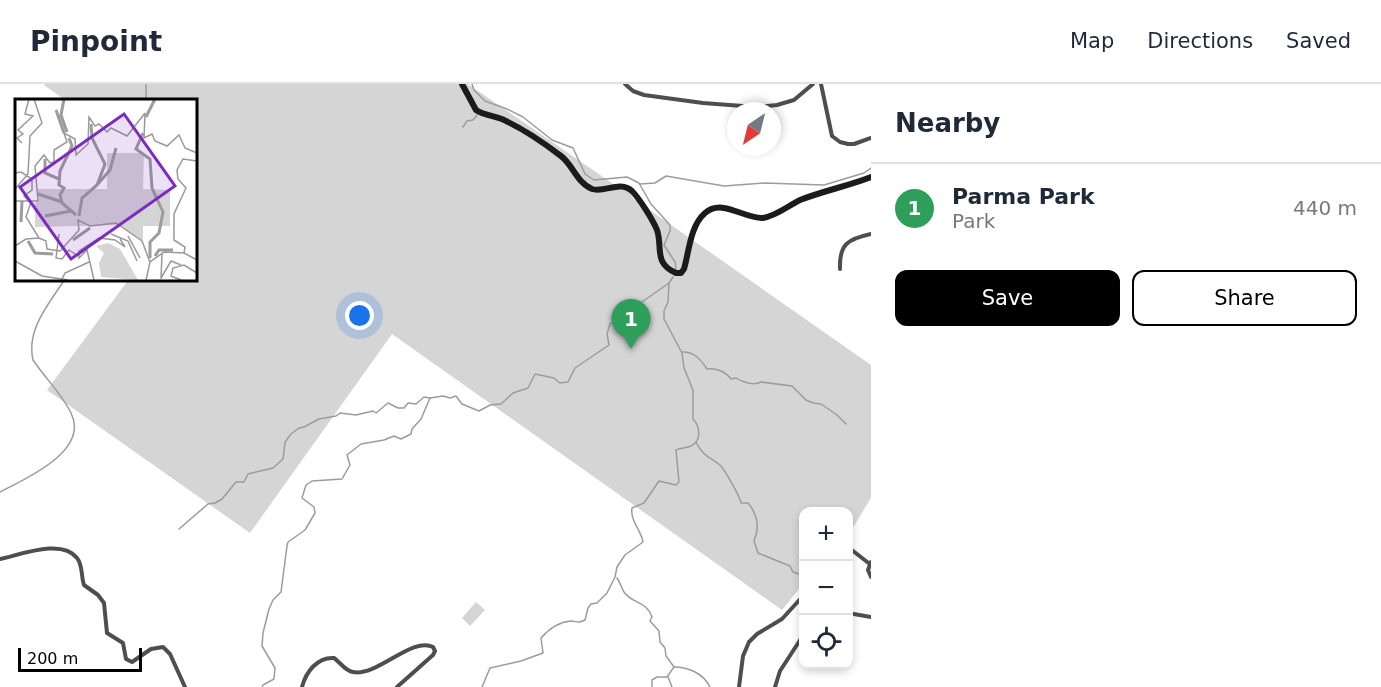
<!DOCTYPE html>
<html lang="en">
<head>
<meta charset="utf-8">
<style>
  :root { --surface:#fff; --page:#f6f6f7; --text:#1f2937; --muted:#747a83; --line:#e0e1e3; --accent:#000 }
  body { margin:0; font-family:"DejaVu Sans",sans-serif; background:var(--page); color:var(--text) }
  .controls { position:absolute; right:18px; bottom:18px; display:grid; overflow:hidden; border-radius:12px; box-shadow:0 3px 9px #0003 }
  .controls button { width:54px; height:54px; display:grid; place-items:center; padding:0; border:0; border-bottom:2px solid var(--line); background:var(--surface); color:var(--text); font:30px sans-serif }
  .compass { position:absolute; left:727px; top:18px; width:54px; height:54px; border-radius:50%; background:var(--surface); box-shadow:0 3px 9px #0003; rotate:215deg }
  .scale { position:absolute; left:18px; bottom:15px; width:124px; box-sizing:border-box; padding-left:6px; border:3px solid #000; border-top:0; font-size:16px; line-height:21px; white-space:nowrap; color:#000; -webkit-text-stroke:4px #fff; paint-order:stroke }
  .you { position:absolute; left:360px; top:232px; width:21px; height:21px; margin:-15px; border:4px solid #fff; border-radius:50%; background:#1a73e8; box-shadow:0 0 0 9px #1a73e833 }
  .badge { display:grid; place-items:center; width:39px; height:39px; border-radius:50%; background:var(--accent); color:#fff; font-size:20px; font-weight:700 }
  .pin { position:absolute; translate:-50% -50px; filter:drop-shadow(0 2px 3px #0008) }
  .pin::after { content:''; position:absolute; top:32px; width:21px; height:18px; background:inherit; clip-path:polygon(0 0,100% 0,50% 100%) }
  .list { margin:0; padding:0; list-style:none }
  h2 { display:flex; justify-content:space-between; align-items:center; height:78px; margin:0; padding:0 24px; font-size:26px }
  h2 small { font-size:20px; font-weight:400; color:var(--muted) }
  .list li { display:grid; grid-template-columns:39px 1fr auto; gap:18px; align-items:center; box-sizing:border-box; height:90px; padding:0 24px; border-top:2px solid var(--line) }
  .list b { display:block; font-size:22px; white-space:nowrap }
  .list p { margin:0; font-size:20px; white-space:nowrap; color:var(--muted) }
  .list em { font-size:20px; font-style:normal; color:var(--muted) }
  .actions { display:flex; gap:12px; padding:18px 24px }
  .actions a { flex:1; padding:14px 0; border:2px solid var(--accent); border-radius:12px; text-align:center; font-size:21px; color:var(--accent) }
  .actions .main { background:var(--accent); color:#fff }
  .icon { flex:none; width:33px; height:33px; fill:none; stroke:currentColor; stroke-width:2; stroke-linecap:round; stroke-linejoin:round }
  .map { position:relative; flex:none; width:871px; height:603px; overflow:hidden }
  header { display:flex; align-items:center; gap:36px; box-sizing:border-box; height:84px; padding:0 30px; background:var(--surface); border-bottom:2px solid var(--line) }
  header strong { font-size:28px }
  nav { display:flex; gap:33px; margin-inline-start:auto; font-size:21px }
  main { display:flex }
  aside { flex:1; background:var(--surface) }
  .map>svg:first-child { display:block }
</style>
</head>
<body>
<header>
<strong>Pinpoint</strong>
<nav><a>Map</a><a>Directions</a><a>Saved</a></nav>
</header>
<main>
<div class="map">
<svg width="871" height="603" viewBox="0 0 871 603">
  <rect width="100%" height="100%" fill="#fff"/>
  <!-- green -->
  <g fill="#d5d5d5">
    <path d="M45,0H468L619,104L626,103L634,115L871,281V414L849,450L848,428H804L803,500L782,526L392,250L250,449L47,306L129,195H195V16H65L44,1Z"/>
    <path d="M476,518L485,526L470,542L462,534Z"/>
  </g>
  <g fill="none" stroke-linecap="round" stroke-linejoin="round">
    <!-- stream -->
    <g stroke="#9c9c9c" stroke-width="1.5">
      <path d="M146,0V16"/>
      <path d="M472,0L474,6L485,17L507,25L523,33L552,56L573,64L585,90L594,96L627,93L639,99L651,120L670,141V147L664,161L675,178L676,185"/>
      <path d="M463,43L467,37L473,36L477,31"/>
      <path d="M640,100L655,99L666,92L724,102L764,99L824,101L864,89L871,84"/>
      <path d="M682,268C694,267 701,276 707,285C717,284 726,288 731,295L736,294C742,298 754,302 761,298L792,302L806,316L813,319L821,320L837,331L846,340"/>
      <path d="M696,358C703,372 708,372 720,381C724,385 740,412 741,419H748C758,431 760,443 754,457L758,469L790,482L793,488L802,491"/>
      <path d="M0,408C25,395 90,367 71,329C62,310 45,294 33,276C26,245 49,220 65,195"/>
      <path d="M179,445L208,420L215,419L222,415L236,398H244L248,390L273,384L283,375L285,358L291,350L299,344L304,343L319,335L336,332L340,329L356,331L373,327L376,329L388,319L398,324H404L408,319L416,320L424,313L430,314"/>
      <path d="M617,494C620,498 621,503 624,508C632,520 647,517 652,533L650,537L659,547L660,558L665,564L666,572L674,583L667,593H657L652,596V603"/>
      <path d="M674,583C688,583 703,589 710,603"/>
      <path d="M668,593L672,603"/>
      <path d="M262,603L263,601L274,595L275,584L262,562L263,549L269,525L273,516L281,508L287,462L288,458L305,446L315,429L314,423L302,414L306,401L312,397L342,395L350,381L347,371L361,360L384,356L394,352L401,355L411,350L412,345L421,335L430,314L443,312L450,314L456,312L462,320L479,327L490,321L501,320L513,309L528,304L535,290L554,294L560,299L568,298L575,284L609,261L607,250L610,240L613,238L628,239L633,237L642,218L669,199"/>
      <path d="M482,603L490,584L521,577L543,569L541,554C548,546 559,538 571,537C577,537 578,540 585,536L588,524L591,520L597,519L607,509L615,493L617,483L625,471L643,458C641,446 630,437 632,424L644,419L659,397L676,401L679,398L676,366C680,364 686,364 691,362C702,357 700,342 693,335V306L684,284L682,269L664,235V227L668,218L669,199L673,193"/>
    </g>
    <!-- minor -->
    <g stroke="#4e4e4e" stroke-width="4">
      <path d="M625,0L633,7L644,11L703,19L756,23L777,21L794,16L813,0"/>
      <path d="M821,0L832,52L840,58L848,60H854L871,54"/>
      <path d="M840,185C839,160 848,155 871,150"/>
      <path d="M848,463L871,481"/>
      <path d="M0,475C20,471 62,454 77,474C83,481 81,493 84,501L98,511L104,519L107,549L123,559L126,575L132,578L151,565L163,563L170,570L185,603"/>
      <path d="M871,478L868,486L871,493"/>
      <path d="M848,529L871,533"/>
      <path d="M302,603C306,588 317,573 334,574C340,578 345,587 353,588C377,593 412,552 433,563L435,567L433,571L397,603"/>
      <path d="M739,603L743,572L749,558L757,550L782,535L804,511"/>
      <path d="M775,603L780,587L804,550"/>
    </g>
    <!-- secondary -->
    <path stroke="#1b1b1b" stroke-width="6" d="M462,0L476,26C485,32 497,32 506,37C525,46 544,59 561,72C573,81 577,99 592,105C605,109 620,96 632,107C639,114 653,136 657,146C663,163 653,179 676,189H681L684,185C689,168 690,142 705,129C722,114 744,135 763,134C776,132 788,122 800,116C823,107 848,102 871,93"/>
  </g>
  <!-- overview -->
  <g transform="translate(15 15)">
    <rect width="182" height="182" fill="#fff"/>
    <path d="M92,54H129L128,90L155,91V127H128V142L105,126L20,128V104L24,102L22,90H92ZM93,144L105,150L123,181L86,178L84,164L89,154L81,147Z" fill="#d5d5d5"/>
    <path fill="none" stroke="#9c9c9c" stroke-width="3" d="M49,0L46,16L52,33M41,11L49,34M131,18L140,0M128,34L121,50L135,60L137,89L148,113L144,134L135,143V159M54,39L57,47L45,72L44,86L49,89L45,96L47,104L61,116M30,60V74L44,80M82,86L95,71L101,49M23,95L47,103M30,117L56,112M64,117L67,99L82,86L90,65L77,39L76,25M6,123L7,102M58,141L75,129M13,142L20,154L38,155M140,157L144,151H158"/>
    <path fill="none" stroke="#999" stroke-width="1.5" d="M130,14L129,39L137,35L140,42L152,47L164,36L170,49L182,54M7,44L2,39L8,35L3,31L18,17L10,15L14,0M0,74L6,73L17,80V91L9,97L13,101M0,90L13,75L15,37L27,24L19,0M0,102H23L20,67L29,56L35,64L39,63V51L52,43L49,34L60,40L61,56L73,45L74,18L80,27L84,25L92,33L96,29L112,37L130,14M16,103L11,118L24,139M44,135L41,159L47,160L54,151L63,157M96,135L113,142L122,162M113,137L125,159M0,147L11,140L24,139L31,142L32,150L45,152L64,131L63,121L75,127L101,124L127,142L135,163M169,154L170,148L159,141V115L171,89L163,80L162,71L168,60L182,62M0,162L27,177L53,181M146,179L156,162L166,166M47,180L50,174L74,163M146,180L147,155M79,181L72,151L64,159V152L84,139L100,141L110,148L105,140M131,181L135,163L149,153L169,154L182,161M166,181L156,177L158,169L169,166L182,174"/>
    <path fill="#7b2cbf" fill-opacity="0.15" stroke="#7b2cbf" stroke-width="3" d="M109,15L160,87L56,160L5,88Z"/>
    <rect width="182" height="182" fill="none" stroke="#000" stroke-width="3"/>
  </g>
</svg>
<div class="controls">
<button>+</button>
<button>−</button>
<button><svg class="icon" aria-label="locate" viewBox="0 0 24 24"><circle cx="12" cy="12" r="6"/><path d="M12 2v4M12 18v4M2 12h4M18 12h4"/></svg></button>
</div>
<svg class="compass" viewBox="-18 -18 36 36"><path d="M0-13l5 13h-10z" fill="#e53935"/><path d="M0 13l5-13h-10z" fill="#747a83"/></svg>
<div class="scale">200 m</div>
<div class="you"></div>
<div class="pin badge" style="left:631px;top:265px;background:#2e9e5b">1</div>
</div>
<aside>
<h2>Nearby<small></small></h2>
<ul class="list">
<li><span class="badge" style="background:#2e9e5b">1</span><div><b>Parma Park</b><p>Park</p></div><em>440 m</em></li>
</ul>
<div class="actions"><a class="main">Save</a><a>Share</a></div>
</aside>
</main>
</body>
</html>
